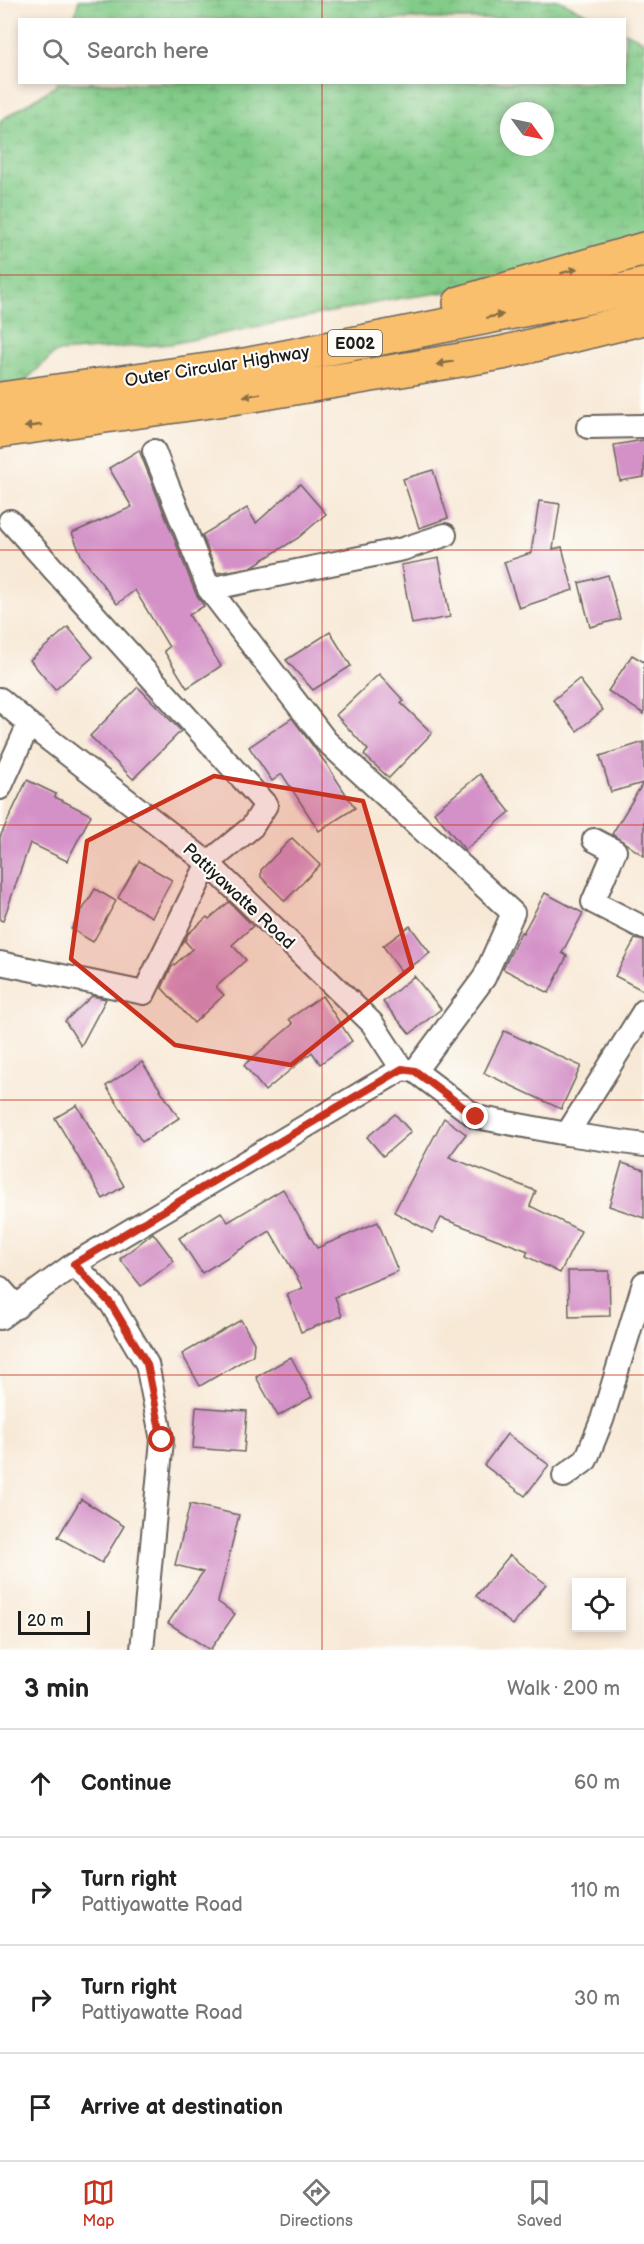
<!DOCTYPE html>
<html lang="en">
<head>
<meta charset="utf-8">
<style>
  :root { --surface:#fff; --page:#f2f2f2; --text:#222; --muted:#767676; --line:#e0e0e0; --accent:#c8321e }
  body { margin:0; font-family:"Balsamiq Sans",sans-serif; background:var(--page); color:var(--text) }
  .controls { position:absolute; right:18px; bottom:18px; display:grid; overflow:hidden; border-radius:0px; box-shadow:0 3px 9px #0003 }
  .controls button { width:54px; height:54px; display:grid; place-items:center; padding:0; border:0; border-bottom:2px solid var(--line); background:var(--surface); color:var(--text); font:30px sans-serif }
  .compass { position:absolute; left:500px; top:102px; width:54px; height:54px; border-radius:50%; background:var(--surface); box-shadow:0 3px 9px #0003; rotate:123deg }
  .scale { position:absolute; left:18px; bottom:15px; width:72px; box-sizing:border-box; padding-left:6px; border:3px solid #1c1c1c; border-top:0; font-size:16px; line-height:21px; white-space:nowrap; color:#1c1c1c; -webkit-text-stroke:4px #fdfcf7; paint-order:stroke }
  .stop { position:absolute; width:18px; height:18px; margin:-14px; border:4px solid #c8321e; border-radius:50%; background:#fff }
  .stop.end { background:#c8321e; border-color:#fff; box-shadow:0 2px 6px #0008 }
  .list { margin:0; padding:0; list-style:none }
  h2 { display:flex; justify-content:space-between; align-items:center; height:78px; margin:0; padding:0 24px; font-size:26px }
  h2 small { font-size:20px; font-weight:400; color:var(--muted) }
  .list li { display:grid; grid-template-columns:39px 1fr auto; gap:18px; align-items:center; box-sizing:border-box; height:108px; padding:0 24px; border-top:2px solid var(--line) }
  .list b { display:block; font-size:22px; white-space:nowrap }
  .list p { margin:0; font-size:20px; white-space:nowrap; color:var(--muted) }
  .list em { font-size:20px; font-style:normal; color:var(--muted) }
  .icon { flex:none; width:33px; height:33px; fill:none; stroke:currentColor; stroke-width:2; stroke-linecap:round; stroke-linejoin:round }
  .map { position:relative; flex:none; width:644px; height:1650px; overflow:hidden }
  .search { position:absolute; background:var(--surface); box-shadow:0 3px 9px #0003; left:18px; right:18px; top:18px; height:66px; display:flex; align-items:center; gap:15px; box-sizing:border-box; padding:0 21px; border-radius:0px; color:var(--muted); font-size:22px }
  .sheet { height:510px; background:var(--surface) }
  nav { display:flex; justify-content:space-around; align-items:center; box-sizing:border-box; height:84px; border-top:2px solid var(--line); background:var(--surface); font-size:16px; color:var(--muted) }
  nav a { display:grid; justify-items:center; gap:3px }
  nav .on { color:var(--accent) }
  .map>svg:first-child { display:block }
</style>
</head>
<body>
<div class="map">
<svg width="644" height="1650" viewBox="0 0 644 1650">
  <defs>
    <pattern id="wetland-marsh" width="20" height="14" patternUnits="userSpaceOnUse" patternTransform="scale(1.5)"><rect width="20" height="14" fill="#82cb88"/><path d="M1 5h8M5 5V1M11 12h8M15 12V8" fill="none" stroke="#70ae75"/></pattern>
  </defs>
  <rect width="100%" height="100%" fill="#fdfcf7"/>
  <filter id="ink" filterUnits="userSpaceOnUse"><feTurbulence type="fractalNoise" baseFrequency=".0167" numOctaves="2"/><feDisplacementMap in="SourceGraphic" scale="12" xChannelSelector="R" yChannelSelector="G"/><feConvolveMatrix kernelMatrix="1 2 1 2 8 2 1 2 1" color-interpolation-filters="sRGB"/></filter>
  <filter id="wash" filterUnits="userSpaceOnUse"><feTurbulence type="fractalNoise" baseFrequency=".008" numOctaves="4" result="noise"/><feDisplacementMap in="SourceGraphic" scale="24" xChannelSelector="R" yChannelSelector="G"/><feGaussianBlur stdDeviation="1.35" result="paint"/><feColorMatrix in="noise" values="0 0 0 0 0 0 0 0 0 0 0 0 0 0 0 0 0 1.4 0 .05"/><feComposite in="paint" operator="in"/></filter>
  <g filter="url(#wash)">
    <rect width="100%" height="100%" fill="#f8e9d7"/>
    <!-- wetland -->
    <g fill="url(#wetland-marsh)" stroke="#4f7452" stroke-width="1.5" fill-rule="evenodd">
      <path d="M79,0H558L599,19H74Z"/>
      <path d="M625,32L644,41V271L554,277L396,299L170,344L56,352L0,404V121L56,86L57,83L624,82ZM509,111H545V147H509Z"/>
    </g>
    <g id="blocks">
      <!-- building -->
      <g fill="#d491c7">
        <path d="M644,440V477L620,481L614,445Z"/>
        <path d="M139,450L196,594L204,606L189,615L221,666L187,688L164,651L169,647L135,590L117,604L82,557L72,533L132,507L109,468Z"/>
        <path d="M433,470L448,518L419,528L403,479Z"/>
        <path d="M300,484L326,514L298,538L251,567L217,573L202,535L247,508L256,523Z"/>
        <path d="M539,501L560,504L553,549L562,547L573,590L519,608L504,562L531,553Z"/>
        <path d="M439,558L450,617L412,624L401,565Z"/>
        <path d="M608,575L620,619L590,627L579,583Z"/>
        <path d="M68,627L93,657L55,690L30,660Z"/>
        <path d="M330,632L351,666L313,690L286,660Z"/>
        <path d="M632,655L644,662V714L608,691Z"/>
        <path d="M379,674L404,701L401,703L432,733L389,778L364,755L368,750L336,715Z"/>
        <path d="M579,679L603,710L577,731L553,700Z"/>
        <path d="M138,687L181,731L133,779L90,736Z"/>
        <path d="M292,718L327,765L355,808L319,831L282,774L272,781L249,747Z"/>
        <path d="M644,742V856L612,834L643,783L611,792L600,756Z"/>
        <path d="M480,774L510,812L465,850L434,812Z"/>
        <path d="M27,780L56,794L55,797L91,815L67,861L30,843L3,921L0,920V837Z"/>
        <path d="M292,838L320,865L285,901L261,877V870Z"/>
        <path d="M139,861L172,880L152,917L118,898Z"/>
        <path d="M95,889L116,901L93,942L71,929Z"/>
        <path d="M545,893L583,913L562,953L567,956L549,993L503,969L521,932L523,933Z"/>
        <path d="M229,902L253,926L232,945L246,960L216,987L224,995L194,1023L162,988L171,968L192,949L185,941L188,934L207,917L209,919Z"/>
        <path d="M410,926L430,953L402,973L383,946Z"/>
        <path d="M635,939L644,941V991L615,976Z"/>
        <path d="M414,976L441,1009L410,1034L383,1002Z"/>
        <path d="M92,996L106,999L81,1046L65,1021Z"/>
        <path d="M322,996L352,1041L320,1064L312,1052L265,1091L244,1065L293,1024L289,1019Z"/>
        <path d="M504,1031L581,1066L561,1109L484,1073Z"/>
        <path d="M142,1062L179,1118L142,1142L106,1086Z"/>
        <path d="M77,1105L124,1186L103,1199L55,1118Z"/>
        <path d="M395,1114L411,1132L383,1156L367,1137Z"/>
        <path d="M444,1118L466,1134L449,1157L536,1191L530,1206L581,1231L560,1273L526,1256L528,1251L441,1218L433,1233L394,1212Z"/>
        <path d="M622,1163L644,1170V1218L609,1206Z"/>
        <path d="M283,1189L317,1248L378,1222L398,1271L335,1297L342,1316L301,1332L287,1294L303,1288L270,1231L202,1273L179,1238L221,1212L228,1222Z"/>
        <path d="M153,1233L174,1261L141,1286L120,1259Z"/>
        <path d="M568,1271H609L610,1316L569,1317Z"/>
        <path d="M241,1320L254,1343L253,1355L200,1386L182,1354Z"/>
        <path d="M291,1357L312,1397L278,1416L256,1377Z"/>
        <path d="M196,1407L247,1411L244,1452L193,1448Z"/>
        <path d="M507,1434L549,1465L525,1496L484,1465Z"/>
        <path d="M81,1499L124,1526L102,1563L58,1537Z"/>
        <path d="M190,1504L239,1515L218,1602L235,1614L210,1650L168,1623L203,1572L175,1565Z"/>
        <path d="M510,1555L546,1584L513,1625L476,1596Z"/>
      </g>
    </g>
  </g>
  <g filter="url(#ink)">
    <use href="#blocks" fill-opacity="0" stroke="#69645d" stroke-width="1.5"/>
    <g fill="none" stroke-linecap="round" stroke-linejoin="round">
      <defs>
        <g id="street">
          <path d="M588,427L644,426"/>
          <path d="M154,451L209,589L326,741L513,913L484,978L415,1071"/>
          <path d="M209,589L403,549L445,535"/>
          <path d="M0,699L29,724L208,863L372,1023L402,1069L74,1264L0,1318"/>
          <path d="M0,788L29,724"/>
          <path d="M594,840L615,851L593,902L644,928"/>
          <path d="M0,963L144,993L208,863L252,827L266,805L10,521"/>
          <path d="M402,1069L415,1071L476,1117L567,1134L644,1145"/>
          <path d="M567,1134L644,1011"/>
          <path d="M74,1264L111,1303L147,1364L162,1440L142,1650"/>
          <path d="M0,1288L17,1307"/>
          <path d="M564,1476L586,1460L602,1420L644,1283"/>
        </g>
        <g id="highway">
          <path d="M460,303L644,249"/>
          <path d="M0,399L250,364L624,290L644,285"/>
          <path d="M0,431L253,395L502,353L644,318"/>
        </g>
      </defs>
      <!-- street casing -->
      <use href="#street" stroke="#69645d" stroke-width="26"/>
      <!-- highway casing -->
      <use href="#highway" stroke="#69645d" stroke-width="36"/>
      <!-- street -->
      <use href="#street" stroke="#fff" stroke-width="22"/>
      <!-- highway -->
      <use href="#highway" stroke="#f9bf6d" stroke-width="33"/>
    </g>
    <!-- one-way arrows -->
    <defs><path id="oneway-solid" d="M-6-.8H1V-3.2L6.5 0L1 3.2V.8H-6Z" transform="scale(1.5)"/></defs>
    <g fill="#8a6e44">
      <use href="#oneway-solid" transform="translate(569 271) rotate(-16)"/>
      <use href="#oneway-solid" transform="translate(495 316) rotate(-11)"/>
      <use href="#oneway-solid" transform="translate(445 363) rotate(170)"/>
      <use href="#oneway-solid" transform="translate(252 395) rotate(171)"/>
      <use href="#oneway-solid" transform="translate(33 426) rotate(172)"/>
    </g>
  </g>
  <g fill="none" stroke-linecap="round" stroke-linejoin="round" filter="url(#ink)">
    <!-- route -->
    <path stroke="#c8321e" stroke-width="8" d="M162,1440L147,1364L111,1304L74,1264L402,1069L415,1071L476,1117"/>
  </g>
  <!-- marked area -->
  <path fill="#c8321e" fill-opacity="0.2" stroke="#c8321e" stroke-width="4.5" stroke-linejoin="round" d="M214,776L363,801L412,967L291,1065L175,1045L71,959L87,841Z"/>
  <!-- grid -->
  <path fill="none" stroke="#c8321e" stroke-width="1.5" stroke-opacity="0.55" d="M322,0V20M322,82V1650M0,275H644M0,550H644M0,825H644M0,1100H644M0,1375H644"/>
  <g text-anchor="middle" stroke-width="4.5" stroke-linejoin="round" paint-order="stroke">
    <!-- shield labels -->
    <rect fill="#fdfcf7" stroke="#605f5e" stroke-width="1.5" x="328" y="330" width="54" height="26" rx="4.5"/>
    <g font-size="16" font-weight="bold" fill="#1c1c1c">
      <text x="355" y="349">E002</text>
    </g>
    <!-- street labels -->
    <g font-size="18" fill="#1c1c1c" stroke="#fdfcf7">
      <text transform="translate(217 366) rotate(-9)" y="6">Outer Circular Highway</text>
      <text transform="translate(239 896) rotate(43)" y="6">Pattiyawatte Road</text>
    </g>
  </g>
</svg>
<div class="controls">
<button><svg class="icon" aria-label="locate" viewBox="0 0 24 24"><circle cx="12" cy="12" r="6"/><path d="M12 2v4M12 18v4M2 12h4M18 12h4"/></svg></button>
</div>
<svg class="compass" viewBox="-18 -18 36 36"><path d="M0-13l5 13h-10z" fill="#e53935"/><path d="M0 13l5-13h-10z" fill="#767676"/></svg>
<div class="scale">20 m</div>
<div class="stop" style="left:162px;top:1440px"></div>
<div class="stop end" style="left:476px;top:1117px"></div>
<div class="search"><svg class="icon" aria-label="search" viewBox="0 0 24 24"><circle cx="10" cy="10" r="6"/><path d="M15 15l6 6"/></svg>Search here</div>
</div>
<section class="sheet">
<h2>3 min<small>Walk · 200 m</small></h2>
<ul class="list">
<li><svg class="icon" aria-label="ahead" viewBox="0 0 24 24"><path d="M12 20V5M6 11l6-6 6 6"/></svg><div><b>Continue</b></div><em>60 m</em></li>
<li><svg class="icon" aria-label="right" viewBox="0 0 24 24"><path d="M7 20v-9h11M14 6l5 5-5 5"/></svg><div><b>Turn right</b><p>Pattiyawatte Road</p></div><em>110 m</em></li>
<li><svg class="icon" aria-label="right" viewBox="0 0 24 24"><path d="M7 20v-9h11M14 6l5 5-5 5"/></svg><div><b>Turn right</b><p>Pattiyawatte Road</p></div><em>30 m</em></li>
<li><svg class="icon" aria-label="arrive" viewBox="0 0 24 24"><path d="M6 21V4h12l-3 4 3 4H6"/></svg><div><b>Arrive at destination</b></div></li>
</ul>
</section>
<nav>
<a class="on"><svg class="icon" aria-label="map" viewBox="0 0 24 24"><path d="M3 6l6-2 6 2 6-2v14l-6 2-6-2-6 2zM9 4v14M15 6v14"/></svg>Map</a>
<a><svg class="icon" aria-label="directions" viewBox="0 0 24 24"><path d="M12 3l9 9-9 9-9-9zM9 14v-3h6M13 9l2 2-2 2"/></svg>Directions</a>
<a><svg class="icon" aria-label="saved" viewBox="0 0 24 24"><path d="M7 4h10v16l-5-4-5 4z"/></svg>Saved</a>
</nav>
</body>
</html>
